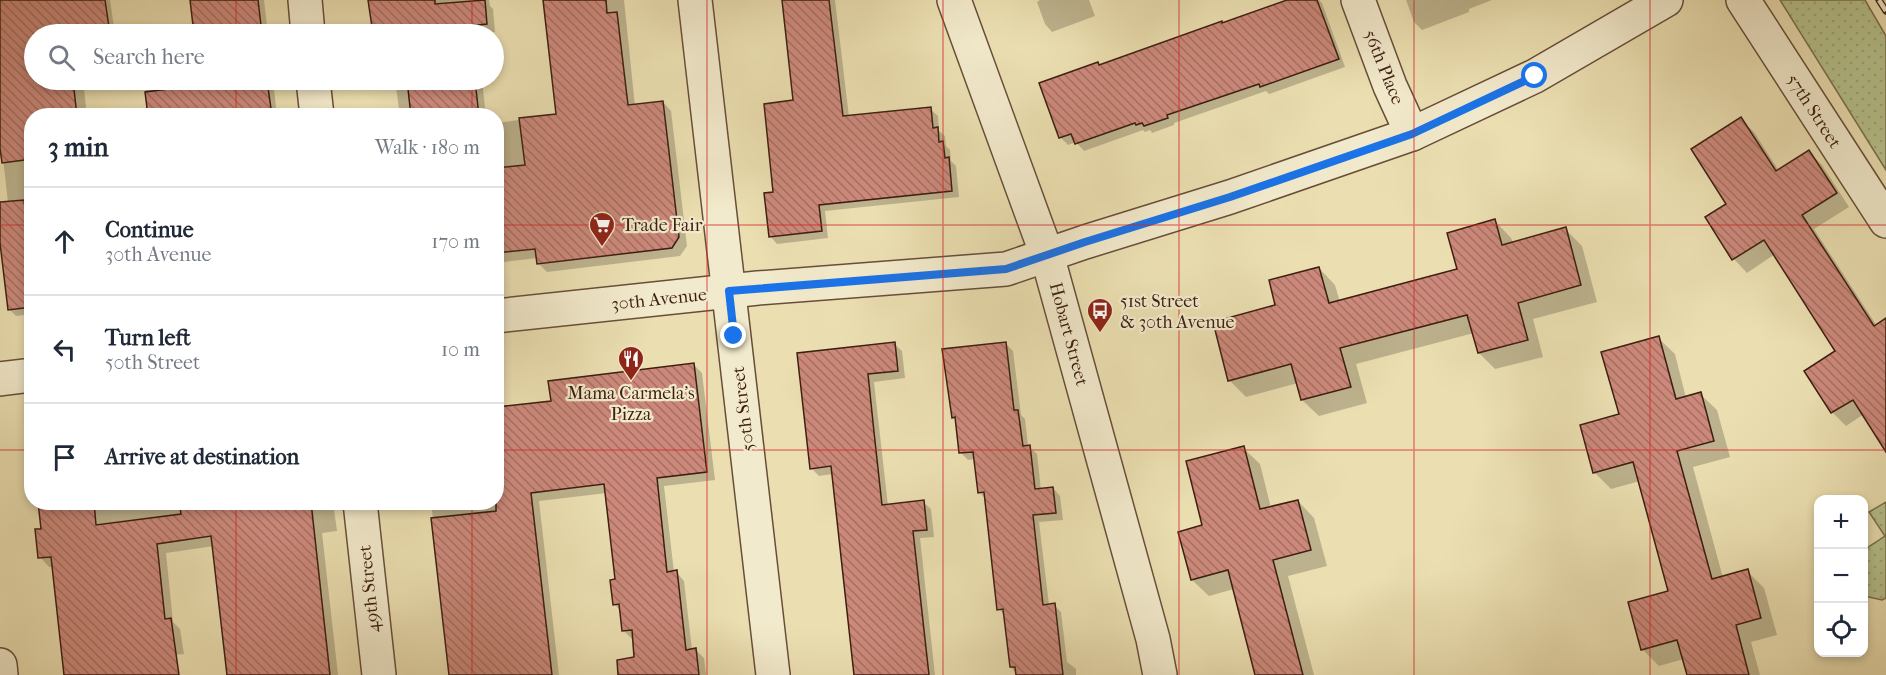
<!DOCTYPE html>
<html lang="en">
<head>
<meta charset="utf-8">
<style>
  :root { --surface:#fff; --page:#f2f2f3; --text:#1f2937; --muted:#747a83; --line:#e0e1e3 }
  body { margin:0; font-family:"IM FELL French Canon",serif; background:var(--page); color:var(--text) }
  .controls { position:absolute; right:18px; bottom:18px; display:grid; overflow:hidden; border-radius:12px; box-shadow:0 3px 9px #0003 }
  .controls button { width:54px; height:54px; display:grid; place-items:center; padding:0; border:0; border-bottom:2px solid var(--line); background:var(--surface); color:var(--text); font:30px sans-serif }
  .stop { position:absolute; width:18px; height:18px; margin:-14px; border:4px solid #1a73e8; border-radius:50%; background:#fff }
  .stop.end { background:#1a73e8; border-color:#fff; box-shadow:0 2px 6px #0008 }
  .list { margin:0; padding:0; list-style:none }
  h2 { display:flex; justify-content:space-between; align-items:center; height:78px; margin:0; padding:0 24px; font-size:26px }
  h2 small { font-size:20px; font-weight:400; color:var(--muted) }
  .list li { display:grid; grid-template-columns:39px 1fr auto; gap:18px; align-items:center; box-sizing:border-box; height:108px; padding:0 24px; border-top:2px solid var(--line) }
  .list b { display:block; font-size:22px; white-space:nowrap }
  .list p { margin:0; font-size:20px; white-space:nowrap; color:var(--muted) }
  .list em { font-size:20px; font-style:normal; color:var(--muted) }
  .icon { flex:none; width:33px; height:33px; fill:none; stroke:currentColor; stroke-width:2; stroke-linecap:round; stroke-linejoin:round }
  .map { position:relative; flex:none; width:1886px; height:675px; overflow:hidden }
  .search { position:absolute; background:var(--surface); box-shadow:0 3px 9px #0003; left:24px; top:24px; width:480px; height:66px; display:flex; align-items:center; gap:15px; box-sizing:border-box; padding:0 21px; border-radius:33px; color:var(--muted); font-size:22px }
  .panel { position:absolute; background:var(--surface); box-shadow:0 3px 9px #0003; left:24px; top:108px; width:480px; height:402px; border-radius:24px }
  .map>svg:first-child { display:block }
</style>
</head>
<body>
<div class="map">
<svg width="1886" height="675" viewBox="0 0 1886 675">
  <defs>
    <pattern id="grass-dots" width="8" height="8" patternUnits="userSpaceOnUse" patternTransform="scale(1.5)"><rect width="8" height="8" fill="#b6c28d"/><path d="M2 2h.1M6 6h.1" fill="none" stroke="#9da679" stroke-width="1.8" stroke-linecap="round"/></pattern>
    <pattern id="building-back-hatch" width="6" height="6" patternUnits="userSpaceOnUse" patternTransform="scale(1.5)"><rect width="6" height="6" fill="#cc897b"/><path d="M-1 5l2 2M0 0l6 6M5-1l2 2" fill="none" stroke="#a76f63"/></pattern>
  </defs>
  <rect width="100%" height="100%" fill="#ebdfb1"/>
  <filter id="stains"><feTurbulence type="fractalNoise" baseFrequency=".00333" numOctaves="4"/><feColorMatrix values="0 0 0 0 .2 0 0 0 0 .09 0 0 0 0 .02 0 0 0 .5 -.17"/></filter>
  <radialGradient id="worn" r=".72"><stop offset=".6" stop-color="#630" stop-opacity="0"/><stop offset="1" stop-color="#630" stop-opacity=".3"/></radialGradient>
  <!-- grass -->
  <g fill="url(#grass-dots)" stroke="#7a704f" stroke-width="1.5">
    <path d="M1780,0H1865L1886,36V170Z"/>
    <path d="M1886,502V598L1882,600L1864,596V550L1885,536L1869,512Z"/>
  </g>
  <!-- shadow -->
  <g fill="#0003">
    <path d="M0,0H110L115,34H34V80H83L87,116H32V314L16,316L9,309L0,226V204L8,203L0,131Z"/>
    <path d="M191,0H264L268,34H175L195,32Z"/>
    <path d="M370,0H489L490,6L493,9L495,32L476,34H374Z"/>
    <path d="M544,0H624L635,106L663,102L671,111L687,246L680,256L547,272L538,263L537,258L496,263V123L557,115Z"/>
    <path d="M783,0H835L849,117L930,109L938,116L939,131L945,136L946,146L950,150L951,161L956,166L959,197L825,211L828,238L777,244L770,236L775,193L795,102Z"/>
    <path d="M1040,0H1089L1095,16L1052,32L1045,24L1037,2Z"/>
    <path d="M1302,0H1319L1322,3L1345,67L1269,94L1266,91L1174,123V125L1152,133L1150,130L1145,132L1143,130L1084,151L1076,142L1068,145L1060,137L1097,63L1100,66Z"/>
    <path d="M1406,0H1492L1469,9V12L1422,30L1414,22Z"/>
    <path d="M144,80H273L277,116H150Z"/>
    <path d="M395,80H482L486,116H400Z"/>
    <path d="M1740,119L1754,132L1779,171L1809,152L1822,165L1849,207L1814,229L1877,326L1886,320V449L1864,414L1846,426L1832,412L1806,371L1837,351L1775,254L1747,273L1734,259L1707,218L1728,204Z"/>
    <path d="M1495,221L1511,238L1513,243L1565,229L1582,246L1597,302L1533,319L1543,357L1495,369L1479,353L1474,333L1356,364L1367,403L1319,416L1302,400L1298,383L1246,397L1229,380L1277,306L1319,268L1335,285L1340,302L1459,270Z"/>
    <path d="M1658,338L1675,354L1686,398L1700,394L1717,410L1730,457L1693,467L1723,578L1747,571L1764,588L1777,635L1751,642L1760,675H1688L1684,659L1659,666L1642,649L1670,592L1640,481L1611,489L1595,473L1582,426L1621,415Z"/>
    <path d="M894,344L902,351L905,378L874,382L888,506L923,502L931,509L934,537L920,538L935,675H856L833,474L819,476L811,468L799,354Z"/>
    <path d="M1006,344L1013,351L1021,415L1025,419L1028,446L1037,454L1041,490L1053,488L1060,496L1063,520L1039,522L1049,605H1054L1061,612L1067,662L1076,669V675H1017L1011,667L1005,616L999,609L986,499L979,492L976,459L968,460L961,453L957,421L953,417Z"/>
    <path d="M694,365L702,373L715,480L664,486L674,572H676L684,581L692,650H696L704,658L706,675H638L634,639H632L623,630L621,611L614,604L617,580L607,493L539,501L559,675H451L431,502H496L552,402Z"/>
    <path d="M1243,448L1260,464L1271,508L1298,501L1314,518L1327,566L1288,576L1314,675H1257L1234,589L1209,596L1192,580L1204,526Z"/>
    <path d="M39,502H333L337,531L322,533L338,675H230L214,546L166,553L173,622L180,629L184,654L174,655L176,675H66L54,567H49L40,557L42,530Z"/>
  </g>
  <!-- building -->
  <g fill="url(#building-back-hatch)" stroke="#3d1e11" stroke-width="1.5">
    <path d="M0,0H105L110,34H34V80H73L77,116H32V159L2,163L0,148Z"/>
    <path d="M190,0H258L262,34H194Z"/>
    <path d="M368,0H435V4L485,0L487,24L402,34H373Z"/>
    <path d="M543,0H606L607,13L617,12L628,105L663,101L679,237L672,248L537,264L535,249L496,253V168L525,165L519,118L556,114Z"/>
    <path d="M782,0H829L843,116L931,107L933,128L938,127L939,142L943,141L945,158L949,157L952,191L819,205L822,231L769,237L764,193L773,192L764,104L793,100Z"/>
    <path d="M1287,0H1317L1339,59L1260,87L1259,84L1167,115L1168,118L1144,126L1142,123L1136,125L1135,123L1075,144L1071,134L1059,138L1039,83L1098,62L1099,65L1222,21V23Z"/>
    <path d="M199,80H267L272,116H148L145,92L200,85Z"/>
    <path d="M407,80H475L479,116H411Z"/>
    <path d="M1741,117L1776,171L1809,150L1837,193L1802,215L1874,326L1886,318V452L1853,400L1831,413L1804,371L1835,351L1764,240L1732,260L1705,217L1726,204L1691,149Z"/>
    <path d="M24,200L30,243H32V307L8,310L0,243V202Z"/>
    <path d="M1495,219L1502,245L1566,227L1581,285L1518,303L1528,340L1478,353L1467,315L1340,348L1351,387L1301,400L1291,364L1228,381L1213,322L1275,305L1269,280L1319,267L1329,303L1457,269L1447,233Z"/>
    <path d="M1659,336L1676,399L1701,392L1714,441L1677,451L1712,579L1748,569L1761,618L1736,625L1749,675H1687L1677,640L1641,650L1628,602L1668,591L1633,462L1593,473L1580,425L1619,414L1601,352Z"/>
    <path d="M895,342L898,371L868,374L874,432L882,505L924,500L927,530L913,531L929,675H854L831,466L810,469L797,353Z"/>
    <path d="M1006,342L1014,410H1018L1023,446L1030,445L1035,489L1053,487L1056,513L1033,515L1043,605L1055,603L1063,675H1016L1015,667H1010L1003,609L997,610L984,492L978,493L973,452L959,453L955,417L952,418L942,349Z"/>
    <path d="M694,363L707,472L657,478L667,572L677,570L686,650L696,648L699,675H618L617,660L634,657L632,630L622,631L619,604L613,605L610,580L615,579L604,484L531,493L552,675H449L431,518L496,511V407L551,401L548,381Z"/>
    <path d="M1244,446L1260,509L1298,500L1311,550L1273,560L1303,675H1255L1228,570L1191,580L1178,532L1202,525L1186,461Z"/>
    <path d="M38,502H94L96,525L181,514L179,502H311L330,675H227L211,536L157,544L165,619L171,618L179,675H64L51,557L38,558L35,529H41Z"/>
  </g>
  <g fill="none" stroke-linecap="round" stroke-linejoin="round">
    <defs>
      <g id="minor">
        <path d="M305,0L308,34"/>
        <path d="M695,0L773,675"/>
        <path d="M954,0L1047,255L1153,639L1160,675"/>
        <path d="M1358,0L1390,86L1412,134"/>
        <path d="M1743,0L1886,221"/>
        <path d="M313,80L317,116"/>
        <path d="M496,316L758,288L1006,269L1085,242L1230,197L1412,134L1535,76L1666,0"/>
        <path d="M0,379L32,375"/>
        <path d="M360,502L379,675"/>
        <path d="M0,665L1,675"/>
      </g>
    </defs>
    <!-- minor casing -->
    <use href="#minor" stroke="#684e39" stroke-width="36"/>
    <!-- minor -->
    <use href="#minor" stroke="#f2eacc" stroke-width="33"/>
    <defs>
      <path id="rail" d="M1879,0L1886,11"/>
    </defs>
    <!-- rail casing -->
    <use href="#rail" stroke="#3d1e11" stroke-width="7"/>
    <!-- rail -->
    <use href="#rail" stroke="#f2eacc" stroke-width="4.5" stroke-dasharray="14" stroke-linecap="butt"/>
  </g>
  <g fill="none" stroke-linecap="round" stroke-linejoin="round">
    <!-- route -->
    <path stroke="#1a73e8" stroke-width="8" d="M734,336L729,291L1006,269L1085,242L1230,197L1412,134L1535,76"/>
  </g>
  <!-- grid -->
  <path fill="none" stroke="#d62828" stroke-width="1.5" stroke-opacity="0.55" d="M236,0V34M472,0V34M707,0V675M943,0V675M1179,0V675M1414,0V675M1650,0V675M236,80V116M472,80V116M0,225H32M496,225H1886M0,450H32M496,450H1886M236,502V675M472,502V675"/>
  <!-- icons -->
  <defs>
    <symbol id="supermarket-pin" viewBox="-11 -11 22 30"><path d="M0 17L-7.5 6A9.5 9.5 0 1 1 7.5 6Z" fill="#8f2418" stroke="#f2eacc"/><path d="M-6-5.5h2.5l.6 2H6L4.5 2H-2.5L-4.4-4H-6ZM-1.5 3.2a1.3 1.3 0 1 0 .1 0ZM3 3.2a1.3 1.3 0 1 0 .1 0Z" fill="#fff"/></symbol>
    <symbol id="bus-pin" viewBox="-11 -11 22 30"><path d="M0 17L-7.5 6A9.5 9.5 0 1 1 7.5 6Z" fill="#8f2418" stroke="#f2eacc"/><path d="M-5-6H5V4H4V6H2V4H-2V6H-4V4H-5ZM-3.5-4V0h7V-4ZM-3.5 1.2v1.5H-2V1.2ZM2 1.2v1.5H3.5V1.2Z" fill="#fff"/></symbol>
    <symbol id="restaurant-pin" viewBox="-11 -11 22 30"><path d="M0 17L-7.5 6A9.5 9.5 0 1 1 7.5 6Z" fill="#8f2418" stroke="#f2eacc"/><path d="M-5-6h1v4h1v-4h1v4h1v-4h1v5L-1.5 .5V6h-2V.5L-5-1ZM5-6V6H3V1.5H1.5Q1.5-4 5-6Z" fill="#fff"/></symbol>
  </defs>
  <g fill-rule="evenodd">
    <use href="#supermarket-pin" x="587" y="210" width="30" height="40"/>
    <use href="#bus-pin" x="1085" y="296" width="30" height="40"/>
    <use href="#restaurant-pin" x="616" y="344" width="30" height="40"/>
  </g>
  <g text-anchor="middle" stroke-width="4.5" stroke-linejoin="round" paint-order="stroke">
    <!-- street labels -->
    <g font-size="18" fill="#3d1e11" stroke="#f2eacc">
      <text transform="translate(1384 67) rotate(68)" y="6">56th Place</text>
      <text transform="translate(1814 111) rotate(57)" y="6">57th Street</text>
      <text transform="translate(659 299) rotate(-6)" y="6">30th Avenue</text>
      <text transform="translate(1069 334) rotate(75)" y="6">Hobart Street</text>
      <text transform="translate(743 409) rotate(-97)" y="6">50th Street</text>
      <text transform="translate(369 589) rotate(-96)" y="6">49th Street</text>
    </g>
    <!-- poi labels -->
    <g font-size="18" fill="#3d1e11" stroke="#f2eacc" text-anchor="start">
      <text x="622" y="231">Trade Fair</text>
      <text x="1120" y="307">51st Street<tspan x="1120" dy="21">&amp; 30th Avenue</tspan></text>
      <text x="631" y="399" text-anchor="middle">Mama Carmela's<tspan x="631" dy="21">Pizza</tspan></text>
    </g>
  </g>
  <rect width="100%" height="100%" filter="url(#stains)"/>
  <rect width="100%" height="100%" fill="url(#worn)"/>
</svg>
<div class="controls">
<button>+</button>
<button>−</button>
<button><svg class="icon" aria-label="locate" viewBox="0 0 24 24"><circle cx="12" cy="12" r="6"/><path d="M12 2v4M12 18v4M2 12h4M18 12h4"/></svg></button>
</div>
<div class="stop" style="left:1535px;top:76px"></div>
<div class="stop end" style="left:734px;top:336px"></div>
<div class="search"><svg class="icon" aria-label="search" viewBox="0 0 24 24"><circle cx="10" cy="10" r="6"/><path d="M15 15l6 6"/></svg>Search here</div>
<section class="panel">
<h2>3 min<small>Walk · 180 m</small></h2>
<ul class="list">
<li><svg class="icon" aria-label="ahead" viewBox="0 0 24 24"><path d="M12 20V5M6 11l6-6 6 6"/></svg><div><b>Continue</b><p>30th Avenue</p></div><em>170 m</em></li>
<li><svg class="icon" aria-label="left" viewBox="0 0 24 24"><path d="M17 20v-9H6M10 6l-5 5 5 5"/></svg><div><b>Turn left</b><p>50th Street</p></div><em>10 m</em></li>
<li><svg class="icon" aria-label="arrive" viewBox="0 0 24 24"><path d="M6 21V4h12l-3 4 3 4H6"/></svg><div><b>Arrive at destination</b></div></li>
</ul>
</section>
</div>
</body>
</html>
